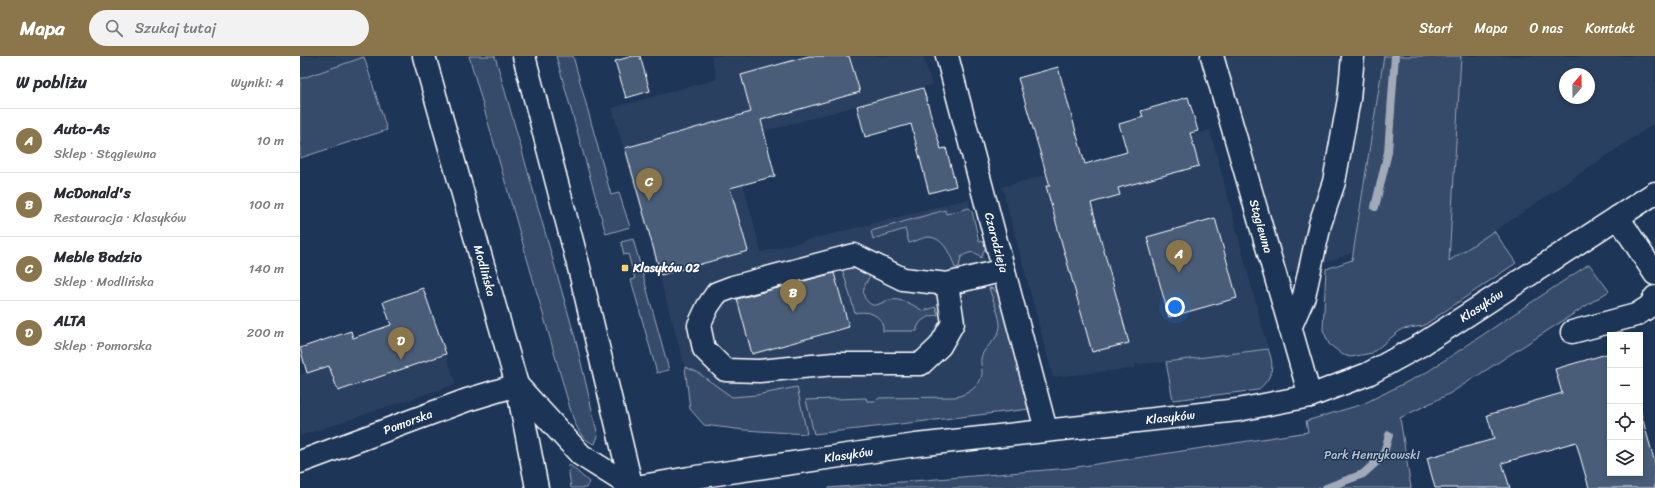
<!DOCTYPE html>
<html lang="pl">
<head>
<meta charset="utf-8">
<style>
  :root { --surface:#fff; --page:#f2f2f3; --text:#2b2b33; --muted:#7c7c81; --line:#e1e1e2; --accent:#8a764a }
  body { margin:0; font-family:Sriracha,sans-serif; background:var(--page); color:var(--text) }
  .controls { position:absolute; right:12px; bottom:12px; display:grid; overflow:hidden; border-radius:0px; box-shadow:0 2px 6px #0003 }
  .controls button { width:36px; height:36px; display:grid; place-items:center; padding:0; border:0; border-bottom:1px solid var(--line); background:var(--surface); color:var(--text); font:20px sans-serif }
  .compass { position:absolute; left:1259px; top:12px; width:36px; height:36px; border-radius:50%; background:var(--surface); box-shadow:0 2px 6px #0003; rotate:20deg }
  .you { position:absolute; left:875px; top:251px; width:14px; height:14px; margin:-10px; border:3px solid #fff; border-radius:50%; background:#1a73e8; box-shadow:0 0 0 6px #1a73e833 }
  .badge { display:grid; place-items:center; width:26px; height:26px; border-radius:50%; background:var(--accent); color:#fff; font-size:13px; font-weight:700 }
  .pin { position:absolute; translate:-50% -33px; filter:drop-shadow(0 1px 2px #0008) }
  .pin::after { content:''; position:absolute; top:21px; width:14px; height:12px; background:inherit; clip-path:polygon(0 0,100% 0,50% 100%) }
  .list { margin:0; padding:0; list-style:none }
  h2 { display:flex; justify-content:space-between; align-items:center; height:52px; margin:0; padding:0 16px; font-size:17px }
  h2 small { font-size:13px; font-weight:400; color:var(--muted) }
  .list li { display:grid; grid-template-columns:26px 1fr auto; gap:12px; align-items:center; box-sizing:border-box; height:64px; padding:0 16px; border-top:1px solid var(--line) }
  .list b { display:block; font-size:15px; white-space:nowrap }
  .list p { margin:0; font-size:13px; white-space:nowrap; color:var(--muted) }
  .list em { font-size:13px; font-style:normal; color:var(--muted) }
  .icon { flex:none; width:22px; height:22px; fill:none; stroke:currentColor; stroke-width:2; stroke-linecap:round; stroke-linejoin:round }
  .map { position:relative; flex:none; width:1355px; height:432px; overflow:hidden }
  header { display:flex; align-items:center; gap:24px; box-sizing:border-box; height:56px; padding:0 20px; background:var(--accent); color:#fff }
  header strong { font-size:19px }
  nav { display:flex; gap:22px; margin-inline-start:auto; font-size:14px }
  .search { width:280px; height:36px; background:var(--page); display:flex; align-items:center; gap:10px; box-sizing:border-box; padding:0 14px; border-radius:22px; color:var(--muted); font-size:15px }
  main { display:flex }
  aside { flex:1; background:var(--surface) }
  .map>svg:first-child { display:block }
</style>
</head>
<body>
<header>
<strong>Mapa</strong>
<div class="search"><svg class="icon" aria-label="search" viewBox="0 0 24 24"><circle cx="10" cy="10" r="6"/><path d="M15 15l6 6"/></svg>Szukaj tutaj</div>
<nav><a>Start</a><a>Mapa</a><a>O nas</a><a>Kontakt</a></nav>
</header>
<main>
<aside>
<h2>W pobliżu<small>Wyniki: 4</small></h2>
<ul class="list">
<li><span class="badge">A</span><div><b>Auto-As</b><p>Sklep · Stągiewna</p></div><em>10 m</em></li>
<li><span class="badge">B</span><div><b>McDonald's</b><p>Restauracja · Klasyków</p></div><em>100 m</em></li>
<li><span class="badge">C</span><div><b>Meble Bodzio</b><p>Sklep · Modlińska</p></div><em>140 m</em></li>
<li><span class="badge">D</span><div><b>ALTA</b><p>Sklep · Pomorska</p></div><em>200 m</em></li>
</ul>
</aside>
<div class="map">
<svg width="1355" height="432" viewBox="0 0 1355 432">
  <rect width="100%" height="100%" fill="#1d3557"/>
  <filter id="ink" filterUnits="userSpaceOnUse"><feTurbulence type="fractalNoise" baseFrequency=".025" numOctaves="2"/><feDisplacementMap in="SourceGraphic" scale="8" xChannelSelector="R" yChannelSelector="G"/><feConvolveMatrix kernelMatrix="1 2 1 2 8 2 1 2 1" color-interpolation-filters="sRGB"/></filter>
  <g filter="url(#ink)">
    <!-- built -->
    <g fill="#2a4161" fill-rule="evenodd">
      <path d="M0,0H64V1L0,23Z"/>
      <path d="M411,0H623L632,29L432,84L461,196L668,143L679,185L684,186L686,190L684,197L694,233L701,242L730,353L514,378L444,374L404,369L390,353L385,311L312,52L417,23Z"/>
      <path d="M924,0H1084L1052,197L1026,206L982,218Z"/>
      <path d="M1161,0H1355V67L1149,206ZM1265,18H1289V42H1265Z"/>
      <path d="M910,74L968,293L866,306L835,308L836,312L753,321L702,131Z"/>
      <path d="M137,273L156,328L0,380V319Z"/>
    </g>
    <!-- green -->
    <g fill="#364b69" stroke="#9aa5b4">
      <path d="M169,0H195L276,285L298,380L295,388C281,384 277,372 272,359Z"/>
      <path d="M256,0H273L311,139L319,137L330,171L306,178Z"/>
      <path d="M1084,0H1161L1149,205L1194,175L1216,207L1123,270L1102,273L1072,297L1051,301L1043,299L1029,288L1023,274L1026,213L1052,204Z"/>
      <path d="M64,1L87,74L0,102V23Z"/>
      <path d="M669,152L672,155L679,185L684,186L686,190L681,202C676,194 668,196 661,201L659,211L655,212C651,200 644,181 628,181C623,181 615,186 609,187L605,173L573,183L571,175L645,154L646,158Z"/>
      <path d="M333,183L369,314L357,317L331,224L335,223L328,198L324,199L321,186Z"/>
      <path d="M1289,208L1309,235L1149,338L1100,362L1111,432H528L770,412L1008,376L1006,365L1063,348L1127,316Z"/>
      <path d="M546,211L559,214L570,220C563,231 559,241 572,249C579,250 583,245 590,244C601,242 614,249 623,255L636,251L638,259C628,260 617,264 617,275H583C584,259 568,254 555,257L542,212Z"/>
      <path d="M689,232L694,233L701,242L730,353L514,378L506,344L566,342L567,345H576L579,342L655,341C667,339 683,329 682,315C681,307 679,302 685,294C690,287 699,281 700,271C701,262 692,242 689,232Z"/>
      <path d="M968,293C975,310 973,321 958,334L873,344L866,306Z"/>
      <path d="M385,311L397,316L432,341L457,339L497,331L507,378L444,374L404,369L390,353Z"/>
      <path d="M268,409H270L289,426L287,432H271Z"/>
    </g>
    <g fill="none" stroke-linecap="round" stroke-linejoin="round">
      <!-- stream -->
      <g stroke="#a0aab8" stroke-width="8">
        <path d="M1075,151L1088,96L1095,0"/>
        <path d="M1026,432L1063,418L1083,400L1089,379"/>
      </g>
    </g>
    <!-- building -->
    <g fill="#4a5d79" stroke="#fff">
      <path d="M333,0H340L350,35L326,42L315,5Z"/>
      <path d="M509,0H549L560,36L461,64L475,120L430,132L448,195L361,219L325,92L451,56L441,19Z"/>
      <path d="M758,11L785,108L827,96L819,68L843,61L841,55L888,41L898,75L890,77L899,110L818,132L820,139L791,147L829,287L792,296L746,130H750L718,22Z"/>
      <path d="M623,32L641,93L646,92L656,130L629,137L611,68L565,81L557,50Z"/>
      <path d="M915,162L937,242L869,261L847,181Z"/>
      <path d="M534,217L549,271L452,298L437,243Z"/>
      <path d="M123,232L146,298L38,335L29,310L7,317L0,292L51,275L53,282L91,269L83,246Z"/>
      <path d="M1310,297V417H1340V354L1355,407V432H1289L1276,386L1202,407L1210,432H1135L1127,402L1194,383L1187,359L1262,337L1255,313Z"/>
    </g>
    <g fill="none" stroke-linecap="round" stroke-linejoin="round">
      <defs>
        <g id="minor">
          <path id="s1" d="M647,0L746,374"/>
          <path id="s2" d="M912,0L1010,340"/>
          <path d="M1318,161L1355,218"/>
          <path d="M647,228L653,267L640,290L621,308H534L459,315L425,314L404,293L399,269L408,250L417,237L433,231L554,199L603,223L647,228L704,214"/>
          <path d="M990,272L1004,240L1020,168L1034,126L1049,43L1053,0"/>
          <path d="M1272,276L1336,259L1350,250L1355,241"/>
          <path id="s3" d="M0,406L167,344L217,329L281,399L332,431"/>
          <path id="s4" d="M330,432L389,422L616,389L938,354L1010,340L1068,318L1121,289L1355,137"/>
        </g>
        <g id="major">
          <path id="s5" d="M124,0L217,329L237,432"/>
          <path d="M224,0L279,212L332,432"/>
        </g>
      </defs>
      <!-- minor casing -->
      <use href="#minor" stroke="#fff" stroke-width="25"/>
      <!-- major casing -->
      <use href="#major" stroke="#fff" stroke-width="25"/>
      <!-- minor -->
      <use href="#minor" stroke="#1d3557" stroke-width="22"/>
      <!-- major -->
      <use href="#major" stroke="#1d3557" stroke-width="22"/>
    </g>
  </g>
  <!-- markers -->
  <rect fill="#ffd166" stroke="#1d3557" stroke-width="1.5" x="321" y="208" width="8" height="8" rx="2"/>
  <g text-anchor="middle" stroke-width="3" stroke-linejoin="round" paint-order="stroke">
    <!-- street labels -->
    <g font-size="12" fill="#fff" stroke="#1d3557">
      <text dy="4" stroke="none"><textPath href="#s2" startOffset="177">Stągiewna</textPath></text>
      <text dy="4" stroke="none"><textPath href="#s1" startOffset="193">Czarodzieja</textPath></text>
      <text dy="4" stroke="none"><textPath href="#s5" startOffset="223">Modlińska</textPath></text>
      <text dy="4" stroke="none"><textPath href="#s4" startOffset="881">Klasyków</textPath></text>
      <text dy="4" stroke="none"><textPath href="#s4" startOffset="545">Klasyków</textPath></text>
      <text dy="4" stroke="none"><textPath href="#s3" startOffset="115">Pomorska</textPath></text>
      <text dy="4" stroke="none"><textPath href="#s4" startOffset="221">Klasyków</textPath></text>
    </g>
    <!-- poi labels -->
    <g font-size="12" font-weight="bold" fill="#fff" stroke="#1d3557" text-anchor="start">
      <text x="333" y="216">Klasyków 02</text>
    </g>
    <!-- park labels -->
    <g font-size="12" fill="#b9c0ca" stroke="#1d3557">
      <text x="1072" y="403">Park Henrykowski</text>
    </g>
  </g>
</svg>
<div class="controls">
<button>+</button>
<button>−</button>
<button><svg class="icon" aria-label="locate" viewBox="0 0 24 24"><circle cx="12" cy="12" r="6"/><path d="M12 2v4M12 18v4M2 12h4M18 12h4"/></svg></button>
<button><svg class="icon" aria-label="layers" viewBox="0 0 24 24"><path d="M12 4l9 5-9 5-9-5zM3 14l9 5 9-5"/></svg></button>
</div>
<svg class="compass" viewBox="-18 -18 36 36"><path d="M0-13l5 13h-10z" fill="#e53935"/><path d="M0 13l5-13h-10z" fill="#7c7c81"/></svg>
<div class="you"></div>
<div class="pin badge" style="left:879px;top:217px">A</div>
<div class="pin badge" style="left:493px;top:256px">B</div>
<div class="pin badge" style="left:349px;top:145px">C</div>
<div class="pin badge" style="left:101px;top:304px">D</div>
</div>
</main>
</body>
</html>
